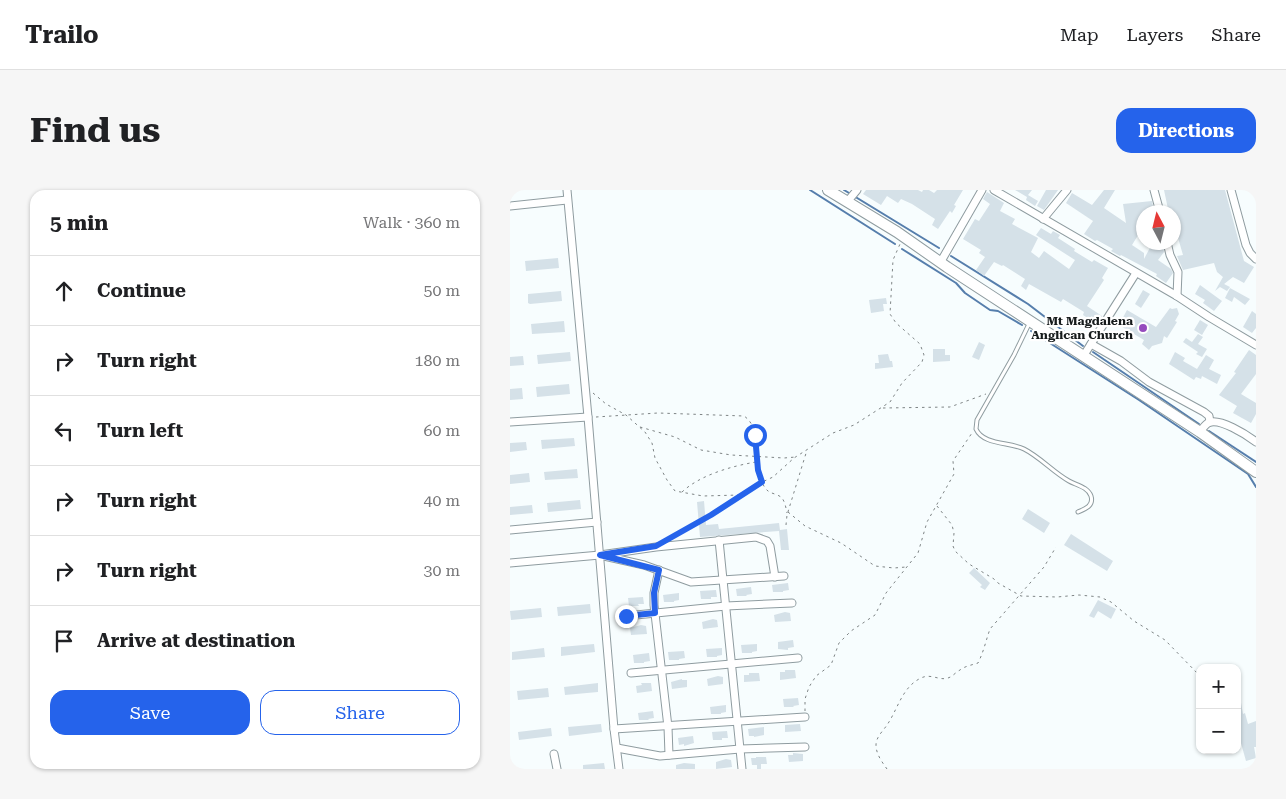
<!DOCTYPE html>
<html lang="en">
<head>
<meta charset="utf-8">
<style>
  :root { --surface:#fff; --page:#f6f6f6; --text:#202124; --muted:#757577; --line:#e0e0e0; --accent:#2563eb }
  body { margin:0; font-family:"Roboto Serif",serif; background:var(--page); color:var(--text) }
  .controls { position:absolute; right:15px; bottom:15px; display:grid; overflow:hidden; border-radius:10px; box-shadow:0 1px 4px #0004 }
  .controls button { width:45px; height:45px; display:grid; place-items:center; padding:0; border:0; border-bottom:1px solid var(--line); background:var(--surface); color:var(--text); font:25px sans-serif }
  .compass { position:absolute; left:626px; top:15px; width:45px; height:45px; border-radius:50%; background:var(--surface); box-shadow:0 1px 4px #0004; rotate:353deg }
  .stop { position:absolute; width:15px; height:15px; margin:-11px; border:4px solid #2563eb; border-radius:50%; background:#fff }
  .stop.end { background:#2563eb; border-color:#fff; box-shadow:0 1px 5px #0008 }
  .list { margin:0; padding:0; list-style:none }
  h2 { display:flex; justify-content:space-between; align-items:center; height:65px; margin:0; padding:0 20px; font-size:21px }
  h2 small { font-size:16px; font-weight:400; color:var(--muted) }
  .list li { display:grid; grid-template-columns:32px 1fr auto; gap:15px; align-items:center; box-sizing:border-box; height:70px; padding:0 20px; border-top:1px solid var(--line) }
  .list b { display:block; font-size:19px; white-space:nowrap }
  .list em { font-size:16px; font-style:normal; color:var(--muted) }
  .actions { display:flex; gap:10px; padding:15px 20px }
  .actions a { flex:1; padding:11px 0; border:1px solid var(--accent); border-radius:15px; text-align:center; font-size:18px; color:var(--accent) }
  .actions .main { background:var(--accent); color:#fff }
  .icon { flex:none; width:28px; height:28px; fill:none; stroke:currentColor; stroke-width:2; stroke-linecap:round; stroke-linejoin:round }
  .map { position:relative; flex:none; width:746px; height:579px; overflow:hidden; border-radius:15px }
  header { display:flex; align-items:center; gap:30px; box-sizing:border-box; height:70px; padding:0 25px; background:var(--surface); border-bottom:1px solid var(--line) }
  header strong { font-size:24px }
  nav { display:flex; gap:28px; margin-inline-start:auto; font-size:18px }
  .intro { display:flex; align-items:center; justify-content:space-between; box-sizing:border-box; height:120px; padding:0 30px }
  h1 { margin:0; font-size:35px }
  .button { padding:12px 22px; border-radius:15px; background:var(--accent); color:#fff; font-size:18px; font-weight:700 }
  main { display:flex; gap:30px; padding:0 30px }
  aside { flex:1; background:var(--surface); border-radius:15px; box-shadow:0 1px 4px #0004 }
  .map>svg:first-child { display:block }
</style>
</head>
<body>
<header>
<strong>Trailo</strong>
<nav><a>Map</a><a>Layers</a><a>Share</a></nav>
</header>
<div class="intro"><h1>Find us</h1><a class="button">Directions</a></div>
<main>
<aside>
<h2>5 min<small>Walk · 360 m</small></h2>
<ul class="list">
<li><svg class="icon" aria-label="ahead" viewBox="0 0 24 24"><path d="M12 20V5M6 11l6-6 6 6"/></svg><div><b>Continue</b></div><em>50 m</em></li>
<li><svg class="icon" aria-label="right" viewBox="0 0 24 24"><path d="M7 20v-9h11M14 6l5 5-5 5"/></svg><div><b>Turn right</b></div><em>180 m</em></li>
<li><svg class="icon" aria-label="left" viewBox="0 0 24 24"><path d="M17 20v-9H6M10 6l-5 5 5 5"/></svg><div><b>Turn left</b></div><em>60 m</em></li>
<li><svg class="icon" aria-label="right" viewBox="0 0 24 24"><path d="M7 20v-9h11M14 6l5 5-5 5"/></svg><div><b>Turn right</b></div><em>40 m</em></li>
<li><svg class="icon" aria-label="right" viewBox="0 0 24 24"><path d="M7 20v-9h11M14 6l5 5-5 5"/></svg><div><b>Turn right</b></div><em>30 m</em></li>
<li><svg class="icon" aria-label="arrive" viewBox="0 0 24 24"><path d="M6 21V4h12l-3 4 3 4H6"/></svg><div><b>Arrive at destination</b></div></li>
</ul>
<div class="actions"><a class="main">Save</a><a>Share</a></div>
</aside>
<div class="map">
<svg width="746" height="579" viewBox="0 0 746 579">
  <rect width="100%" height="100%" fill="#f7fdfe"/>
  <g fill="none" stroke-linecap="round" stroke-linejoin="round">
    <!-- stream -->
    <g stroke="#567eac" stroke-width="2">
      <path d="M300,0L385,54"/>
      <path d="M334,0L429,58"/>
      <path d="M392,59L446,93L455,103L480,120L488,121L512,135"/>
      <path d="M441,66L518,114L573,156"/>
      <path d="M521,141L629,210L738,284L746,297"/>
      <path d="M583,162L689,234"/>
      <path d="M699,241L746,272"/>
    </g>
  </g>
  <!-- building -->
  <g fill="#d5e1e8">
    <path d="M356,0H408L412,2L413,0H419L424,3L427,0H453L444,15L446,16L442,23L440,21L428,39L422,35L425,29L402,14L391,9L388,13L377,6L371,15L353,4Z"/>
    <path d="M505,0H522L518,5L528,11L525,16L516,10L517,7Z"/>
    <path d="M536,0H548L534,20L527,16Z"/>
    <path d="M594,0H605L594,18L616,33L613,14L642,11L644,21L634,22V44L630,42L622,55L634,63V69L643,52H652L654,62L648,70L661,79L663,83L656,93L646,86L647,84L611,65L610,66L601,61L603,59L587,50L585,51L574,44L583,31L556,13L562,3L582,15Z"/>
    <path d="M654,0H715L734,71L744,77L734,93L723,87L714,94L720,97L717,101L710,97L705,101L713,87L707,82L704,73L673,80L667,66L673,65L666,41L664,22L661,18L658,19Z"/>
    <path d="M477,2L494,13L490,21L505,29L502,34L528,48L521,62L529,68L534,61L559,79L565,70L526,45L531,38L541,44L543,41L550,45L548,48L565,59L564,61L582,72L584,70L598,78L592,88L594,90L577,116L592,126L587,134L573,125L574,122L553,109L551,112L519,94L516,100L511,96L515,89L493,75L492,76L484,72L474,86L466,80L475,67L469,63L471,60L453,49L465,29L469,31L480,14L473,9Z"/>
    <path d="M48,68L49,78L16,81L15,71Z"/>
    <path d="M690,95L712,111L704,121L693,113L695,110L685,104Z"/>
    <path d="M720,98L740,109L735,115L724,107L722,112L715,108Z"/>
    <path d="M633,100L640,104L631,118L625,114Z"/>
    <path d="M51,101L52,111L20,114L18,113V104Z"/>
    <path d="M376,108L377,114H373L374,121L361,123L359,110Z"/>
    <path d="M660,118L662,119L667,118L669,124L665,131L667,132L657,148L654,146L652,153L642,156L639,160L632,154L634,150L609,135L617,120L646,137Z"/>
    <path d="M742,121L746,124V138L742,143L733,137Z"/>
    <path d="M690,130L698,135L692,145L684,140Z"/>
    <path d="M54,131L55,142L22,144L21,134Z"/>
    <path d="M688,144L693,147L688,154L697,159L692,167L686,164L688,162L673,152L676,148L682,152Z"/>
    <path d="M469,152L475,155L469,170L462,167Z"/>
    <path d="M423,159H435V165H440V171L423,172Z"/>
    <path d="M739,160L746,165V184L731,204L746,213V224L741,233L723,223L727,216L709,205L726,183L724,182Z"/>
    <path d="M60,162L61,171L28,174L27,165Z"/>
    <path d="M665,162L675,168L673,171L687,179L696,165L704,170L699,179L711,185L707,194L692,186L691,189L686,187L684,190L659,174Z"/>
    <path d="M378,164L380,171H382L383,177L365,179V173H369L368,165Z"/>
    <path d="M13,166L14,175L0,176V167Z"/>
    <path d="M59,194L60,204L27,207L26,197Z"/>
    <path d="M12,198L13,209L0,210V199Z"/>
    <path d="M64,248L65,256L32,259L31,250Z"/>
    <path d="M16,252L17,260L0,262V253Z"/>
    <path d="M67,279L68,288L35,290L34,282Z"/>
    <path d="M19,283L20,292L0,294V285Z"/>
    <path d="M70,310L71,319L38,322L37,313Z"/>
    <path d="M194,311L196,335L208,334L209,339L269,333L270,340L277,339L279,360H271L269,341L190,347L187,312Z"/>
    <path d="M22,315L23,323L0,325V317Z"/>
    <path d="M518,319L540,333L534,343L512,329Z"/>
    <path d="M561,344L603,371L597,381L554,355Z"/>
    <path d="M464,378L480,393L475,400L470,397L472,395L459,383Z"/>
    <path d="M278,393L279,400L273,401V402H263L262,395Z"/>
    <path d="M241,397L242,404L236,405L237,406H227L226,399Z"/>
    <path d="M206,400L207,407H201V409H191L190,401Z"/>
    <path d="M169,403V410L164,411V412H154L153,405Z"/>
    <path d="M133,407L134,414H128L129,416H119L118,408Z"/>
    <path d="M588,410L606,419L601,429L588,421L584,428L579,426Z"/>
    <path d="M80,414L81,423L48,426L47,417Z"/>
    <path d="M31,418L32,427L1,430L0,421Z"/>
    <path d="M275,422L280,423L281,431L265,432L264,425Z"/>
    <path d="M203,429L207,430L208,437L193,439L192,432Z"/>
    <path d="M131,435L136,436L137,444L121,445L120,438Z"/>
    <path d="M283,450L284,457L278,458V460L268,459V452Z"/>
    <path d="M84,454L85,462L51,466V457Z"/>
    <path d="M247,454V461L242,462V463H232L231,455Z"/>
    <path d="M34,458L35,467L2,470V462Z"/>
    <path d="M212,458V465L207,466V467H197L196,459Z"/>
    <path d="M174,461L175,468L169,469V470H159L158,462Z"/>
    <path d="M139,463L140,471L134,472V473H124L123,465Z"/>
    <path d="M275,480H285L286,488L270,490V482H275Z"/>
    <path d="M239,483H249L250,491L234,492V485H239Z"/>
    <path d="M208,486L213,487V494L198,496L197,489Z"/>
    <path d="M172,489V490H177V497L162,499L161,492Z"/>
    <path d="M88,493V502L55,505L54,497Z"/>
    <path d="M131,493H141L142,501L127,503L126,496L132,495Z"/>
    <path d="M38,498L39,507L8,510L7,501Z"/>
    <path d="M730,507L733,524L735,523L738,534L746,531V557H744L746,568L736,571L727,539V508Z"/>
    <path d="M288,508L289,515L283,516L284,517H274L273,509Z"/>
    <path d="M216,515V522L211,523V524H201L200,517Z"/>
    <path d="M143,521L144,528L138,529L139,530H129L128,523Z"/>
    <path d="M91,534L92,542L59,546L58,537Z"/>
    <path d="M290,534L291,541L275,542V535Z"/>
    <path d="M254,537V545L244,547V546H239L238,539Z"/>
    <path d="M41,538L42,546L9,550L8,542Z"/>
    <path d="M217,541L218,548H212V550H203L202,542Z"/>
    <path d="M183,546L184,553L174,556V554L169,555L168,548Z"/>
    <path d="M283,563L293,564V571L279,572L278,565H283Z"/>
    <path d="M246,567H256L257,574H251V579H247V575H242L241,568H246Z"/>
    <path d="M216,569L221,570L222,577L206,579V572Z"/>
    <path d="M94,573L95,579H73V575Z"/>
    <path d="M174,573L185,574V579H166V575Z"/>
  </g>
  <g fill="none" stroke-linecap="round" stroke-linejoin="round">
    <defs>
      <path id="service" d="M519,134L504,165L467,230L466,239C473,255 500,252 514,259C530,267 543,282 559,291C566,295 578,297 581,306C584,316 575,319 568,322"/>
      <g id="minor">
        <path d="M57,0L78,227L104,539L109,579"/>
        <path d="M484,0L667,106L699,127L746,155"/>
        <path d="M644,0L650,22"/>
        <path d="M721,0L736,55L740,63L746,69"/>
        <path d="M337,12L347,0"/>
        <path d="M0,16L57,10"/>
        <path d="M533,29L557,0"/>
        <path d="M657,52L660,65L668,82L667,106"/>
        <path d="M430,73L472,0"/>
        <path d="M581,154L611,171L639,192L694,222L699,226L700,232"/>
        <path d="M574,165L626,83"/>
        <path d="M0,232L78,227"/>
        <path d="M690,242C692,239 695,235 698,233C709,227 737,245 746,252"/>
        <path d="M0,340L87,332"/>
        <path d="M209,350L232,579"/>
        <path d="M94,366L134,375L181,392L274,386"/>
        <path d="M0,373L90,365L146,357L246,347L257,351L260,356L265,387"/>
        <path d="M149,380L144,403V415L158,537L159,565"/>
        <path d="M116,426L216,416L282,413"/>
        <path d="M121,483L288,468"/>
        <path d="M104,539L295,527"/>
        <path d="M107,558L150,566L230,559L295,557"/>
        <path d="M44,564L47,579"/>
      </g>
      <path id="secondary" d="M318,0L387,42L437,77L690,242L746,282"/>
    </defs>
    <!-- service casing -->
    <use href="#service" stroke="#8f9ca0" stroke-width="5"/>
    <!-- minor casing -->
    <use href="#minor" stroke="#8f9ca0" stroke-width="9"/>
    <!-- secondary casing -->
    <use href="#secondary" stroke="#8f9ca0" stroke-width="12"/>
    <!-- path -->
    <g stroke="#7e8485" stroke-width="1" stroke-dasharray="2.5 4" stroke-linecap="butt">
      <path d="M83,203L96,214L116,225L135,242L142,253L145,268L157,290L165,301L193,306L230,305"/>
      <path d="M373,218L440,217L476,204"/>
      <path d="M86,227L148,223L234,226C252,238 243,267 249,284C250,289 254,298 258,301C262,304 268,304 272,308C275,312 276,318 277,323"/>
      <path d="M130,237L165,247L191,260L221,265L274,268L286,267"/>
      <path d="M172,302C190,285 222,276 246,272"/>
      <path d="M427,316L442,335L444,343L443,356L445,361L459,374L484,389L488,393L511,406L547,407L569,405L590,407L601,412L624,431L655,450L690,486"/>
      <path d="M278,322L295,336L331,353L365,376L384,378L396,377"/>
      <path d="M276,335L277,325L297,260"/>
      <path d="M160,349L201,325L246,295L263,287L284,268L323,243L344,235L380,212L392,193L412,172L414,165L410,154L386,133L380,124L383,70L390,54"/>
      <path d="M295,521V509L299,497L306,486L321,475L329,453L341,441L365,425L376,403L408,363L417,332L444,284L443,271L462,243"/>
      <path d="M377,579C372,572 366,564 366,555C366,547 373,541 377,535C388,519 392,497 411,488C421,483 429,491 438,488C442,487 446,482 450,480C455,476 462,475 468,473C474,461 476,450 480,439L534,377L546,357"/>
    </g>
    <!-- service -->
    <use href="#service" stroke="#fff" stroke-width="3"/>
    <!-- minor -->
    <use href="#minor" stroke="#fff" stroke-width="7"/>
    <!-- secondary -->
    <use href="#secondary" stroke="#fff" stroke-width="10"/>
  </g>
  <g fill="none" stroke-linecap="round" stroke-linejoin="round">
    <!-- route -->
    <path stroke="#2563eb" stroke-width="6" d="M116,426L145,423L144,403L149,380L90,365L146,356L201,325L252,292L248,280L245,245"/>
  </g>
  <!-- markers -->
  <circle fill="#954bbd" stroke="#fff" stroke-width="2" cx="633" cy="138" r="5"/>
  <g text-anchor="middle" stroke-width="4.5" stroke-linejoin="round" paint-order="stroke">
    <!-- poi labels -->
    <g font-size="12" font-weight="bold" fill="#161b1c" stroke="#fff" text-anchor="end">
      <text x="623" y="135">Mt Magdalena<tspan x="623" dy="14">Anglican Church</tspan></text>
    </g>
  </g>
</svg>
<div class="controls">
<button>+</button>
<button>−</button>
</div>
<svg class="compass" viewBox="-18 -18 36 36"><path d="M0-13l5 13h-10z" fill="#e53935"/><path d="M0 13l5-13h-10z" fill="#757577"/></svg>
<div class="stop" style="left:245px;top:245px"></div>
<div class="stop end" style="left:116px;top:426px"></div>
</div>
</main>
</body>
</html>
